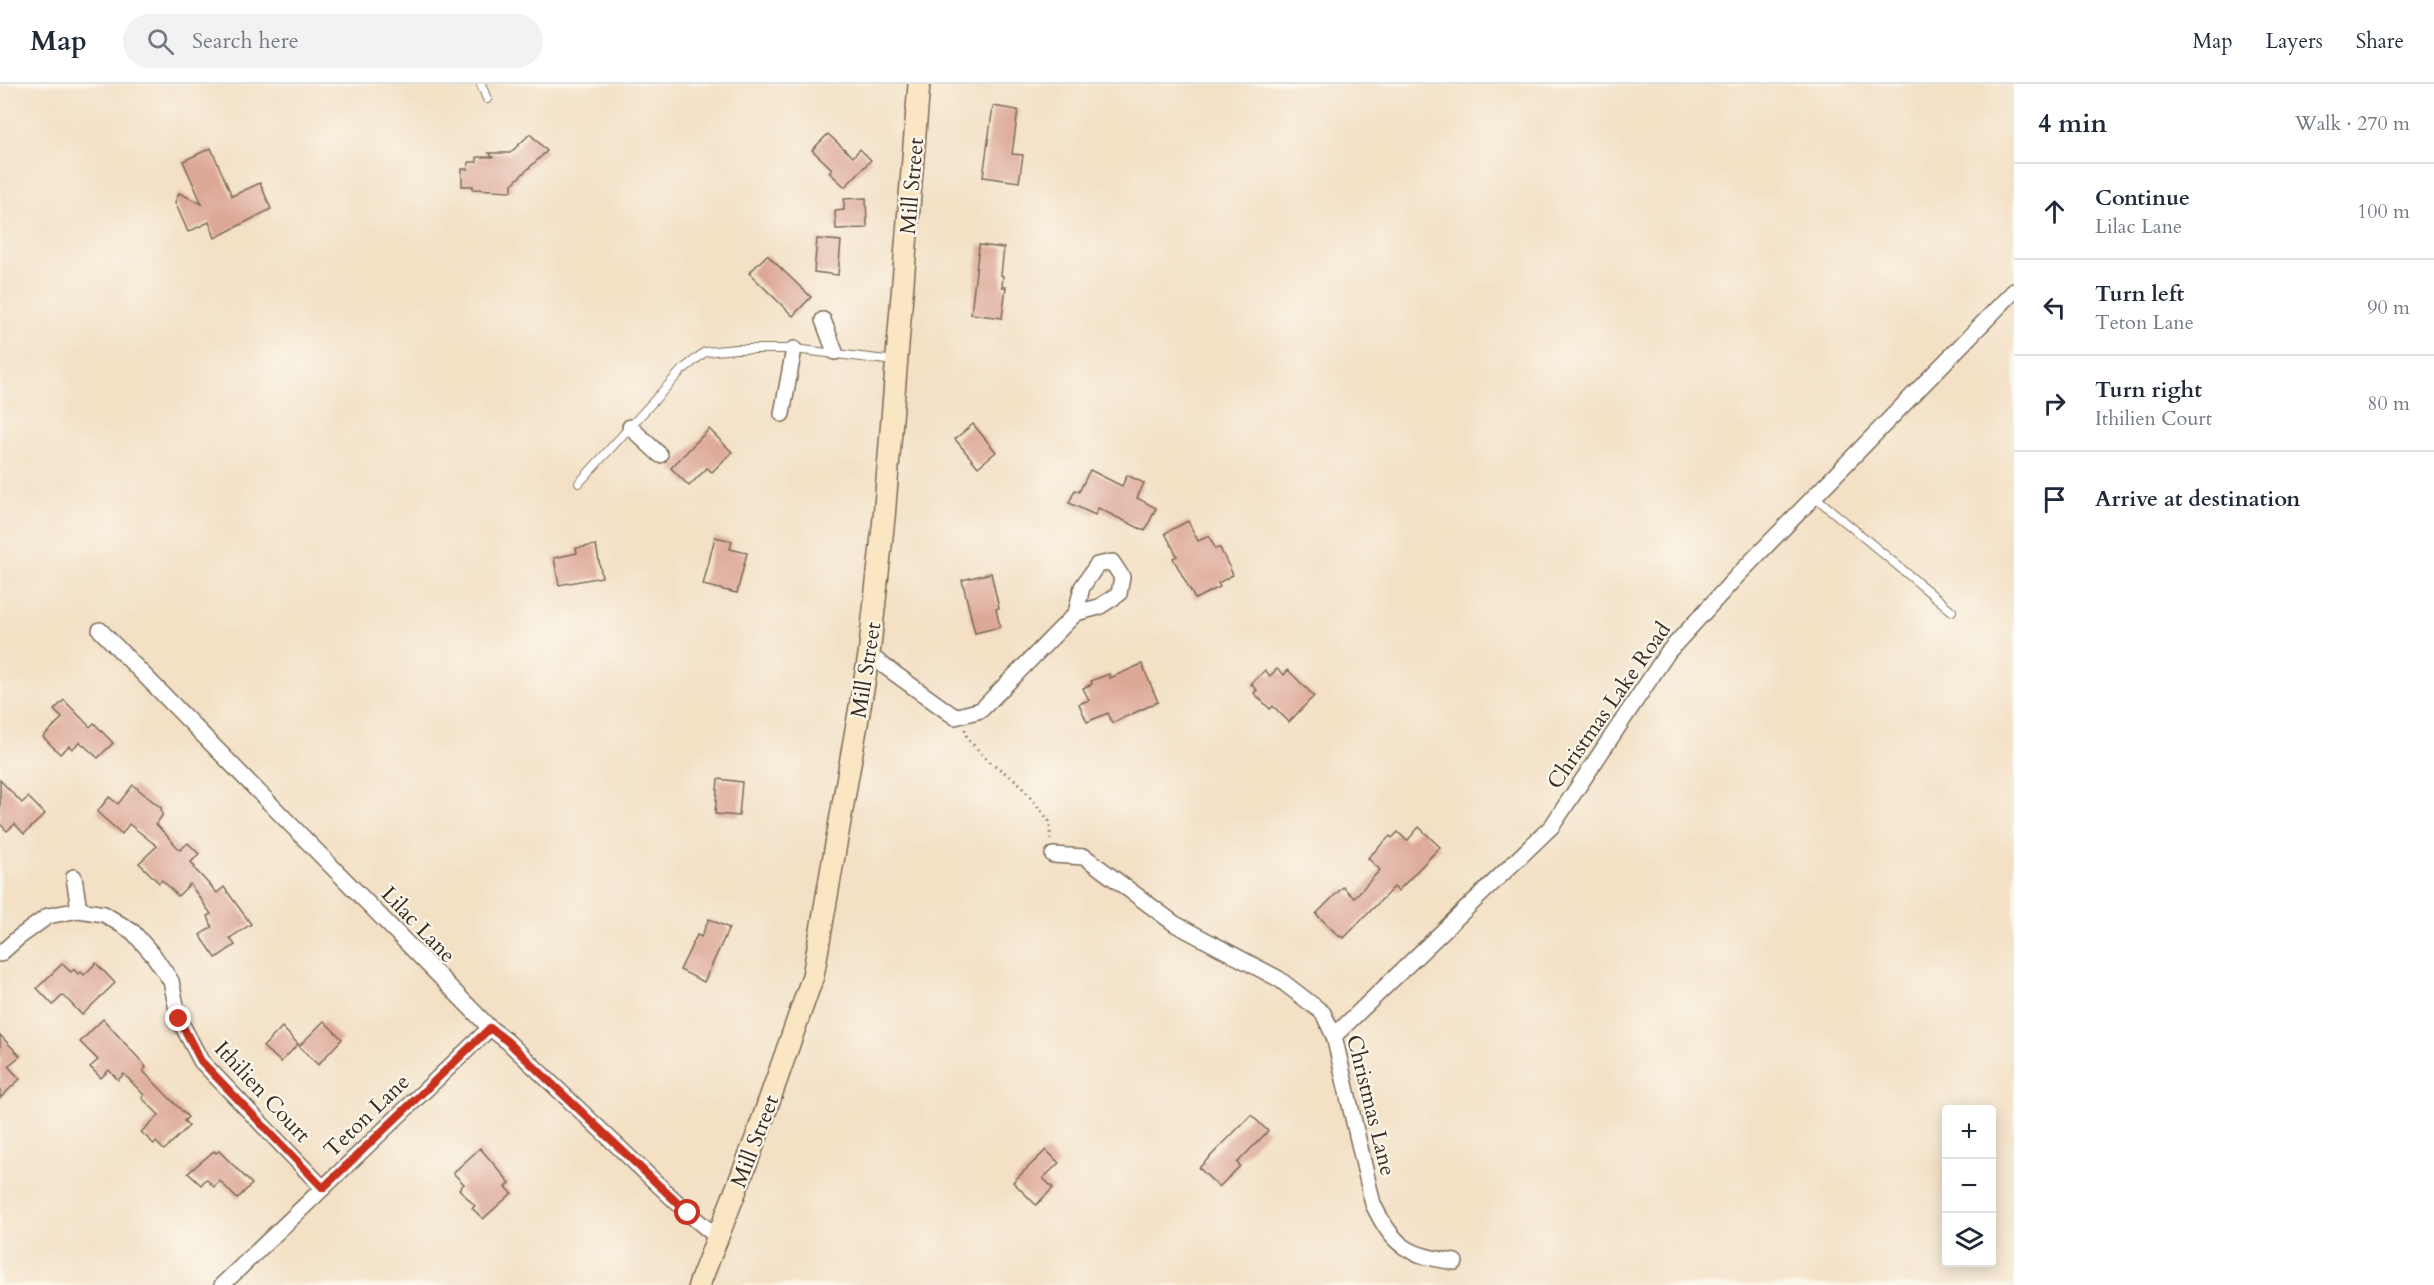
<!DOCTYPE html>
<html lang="en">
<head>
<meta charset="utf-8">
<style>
  :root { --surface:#fff; --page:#f2f2f3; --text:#1f2937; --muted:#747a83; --line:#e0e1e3 }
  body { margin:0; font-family:Cardo,serif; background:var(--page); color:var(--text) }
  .controls { position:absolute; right:18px; bottom:18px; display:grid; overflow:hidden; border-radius:6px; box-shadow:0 3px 15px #0003 }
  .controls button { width:54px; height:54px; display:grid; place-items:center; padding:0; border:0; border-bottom:2px solid var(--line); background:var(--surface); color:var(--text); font:30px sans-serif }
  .stop { position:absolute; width:18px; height:18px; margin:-14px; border:4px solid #c8321e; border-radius:50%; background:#fff }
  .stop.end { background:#c8321e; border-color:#fff; box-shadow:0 2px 6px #0008 }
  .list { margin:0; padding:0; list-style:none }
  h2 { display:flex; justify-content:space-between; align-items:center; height:78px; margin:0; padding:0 24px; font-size:26px }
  h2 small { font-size:20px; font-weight:400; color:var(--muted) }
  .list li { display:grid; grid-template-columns:39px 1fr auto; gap:18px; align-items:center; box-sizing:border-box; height:96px; padding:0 24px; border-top:2px solid var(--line) }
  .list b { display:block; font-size:22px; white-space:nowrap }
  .list p { margin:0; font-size:20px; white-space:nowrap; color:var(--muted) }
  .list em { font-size:20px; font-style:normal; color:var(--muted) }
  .icon { flex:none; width:33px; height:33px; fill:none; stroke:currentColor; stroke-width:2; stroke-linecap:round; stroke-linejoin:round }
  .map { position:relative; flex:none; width:2014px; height:1201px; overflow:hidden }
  header { display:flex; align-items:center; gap:36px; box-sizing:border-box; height:84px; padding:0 30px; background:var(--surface); border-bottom:2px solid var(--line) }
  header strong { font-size:28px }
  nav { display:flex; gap:33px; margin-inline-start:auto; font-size:21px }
  .search { width:420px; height:54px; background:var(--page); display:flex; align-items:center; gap:15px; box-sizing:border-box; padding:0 21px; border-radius:33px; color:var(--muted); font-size:22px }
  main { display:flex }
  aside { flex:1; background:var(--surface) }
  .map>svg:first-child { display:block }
</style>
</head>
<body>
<header>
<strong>Map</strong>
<div class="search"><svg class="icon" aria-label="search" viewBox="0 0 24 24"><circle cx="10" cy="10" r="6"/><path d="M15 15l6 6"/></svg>Search here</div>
<nav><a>Map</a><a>Layers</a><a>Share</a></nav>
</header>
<main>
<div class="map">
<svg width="2014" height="1201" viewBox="0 0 2014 1201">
  <rect width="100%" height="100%" fill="#fbf7ec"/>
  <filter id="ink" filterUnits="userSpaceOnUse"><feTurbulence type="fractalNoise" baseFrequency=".0167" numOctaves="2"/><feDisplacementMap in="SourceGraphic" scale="12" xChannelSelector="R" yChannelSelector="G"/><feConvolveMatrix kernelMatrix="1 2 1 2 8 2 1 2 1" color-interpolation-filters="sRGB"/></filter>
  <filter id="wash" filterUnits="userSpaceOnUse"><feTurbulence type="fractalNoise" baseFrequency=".008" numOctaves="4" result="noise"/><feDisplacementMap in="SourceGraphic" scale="24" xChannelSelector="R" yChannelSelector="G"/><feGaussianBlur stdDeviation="1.35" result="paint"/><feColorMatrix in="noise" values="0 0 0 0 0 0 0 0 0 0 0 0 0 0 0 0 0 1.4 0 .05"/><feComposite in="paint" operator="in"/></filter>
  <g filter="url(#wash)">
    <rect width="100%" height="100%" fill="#f3e0c5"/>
    <g id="blocks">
      <!-- building -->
      <g fill="#dda796">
        <path d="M993,22L1018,26L1012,70L1023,71L1019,98L983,93Z"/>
        <path d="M530,50L547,67L512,100V107L473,105V102H462V85H468L469,78H477V73H493L489,69H510Z"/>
        <path d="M828,50L853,73L860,65L871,76L845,103L829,88L832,85L812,66Z"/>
        <path d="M211,64L232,112L260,99L271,125L215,154L209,138L188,148L175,118L179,109L202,120L183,77Z"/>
        <path d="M866,114L867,144L836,145L835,127L844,126V115Z"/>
        <path d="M817,155L841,157L838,191L814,188Z"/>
        <path d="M979,161L1004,164L1001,191L1003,192L1002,203H1006L1002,234L971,230Z"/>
        <path d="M767,171L811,213L793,232L749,189Z"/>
        <path d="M973,340L996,368L978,383L955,355Z"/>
        <path d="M709,345L732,368L712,388L707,384L689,402L671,384Z"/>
        <path d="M1090,386L1122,402L1127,391L1144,399L1137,414L1156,424L1145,447L1098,424L1095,431L1069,419L1075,406L1079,408Z"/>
        <path d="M1188,437L1198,457L1209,452L1215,464H1220L1233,491L1218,499L1220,503L1195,515L1173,474L1177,472L1165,449Z"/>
        <path d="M715,453L732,457L730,465L747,469L737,509L703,501Z"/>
        <path d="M596,461L602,493L559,501L554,474L577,469L576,464Z"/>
        <path d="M991,489L999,524L996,525L1000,543L975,549L962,496Z"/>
        <path d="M1142,580L1158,618L1112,639L1108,629L1087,638L1079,620L1089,616L1083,604L1092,600L1091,597L1109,590L1110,594Z"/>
        <path d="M1277,585L1284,591L1288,586L1314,612L1289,638L1273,622L1270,625L1254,609L1257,606L1251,600L1265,586L1270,592Z"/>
        <path d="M64,616L90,643L94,639L113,659L98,674L80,658L72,665L69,662L60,670L43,653L62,634L54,626Z"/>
        <path d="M718,695L742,698L739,732L715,730Z"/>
        <path d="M0,696L22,719L28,713L45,730L24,750L15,740L7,747L0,740Z"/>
        <path d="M133,701L161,724L162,732L156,740L180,766L188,759L199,770L191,778L195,783L194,784L217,809L224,803L251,840L230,854L235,861L216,874L200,851L212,843L208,832L211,830L190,800L178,812L162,796L159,799L139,779L157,762L129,740L122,750L97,728L109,713L118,720Z"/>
        <path d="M1419,743L1440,763L1398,807L1394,803L1344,854L1341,852L1340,853L1316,830L1343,803L1354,814L1380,786L1368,774L1390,752L1392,754L1398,748L1407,757Z"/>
        <path d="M709,835L729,844L704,898L680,886L697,851L701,853Z"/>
        <path d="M96,879L115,899L82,931L63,911L53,921L37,904L62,880L71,888L74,885L78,890L81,888L84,891Z"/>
        <path d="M103,935L141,977L146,983L143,987L188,1033L184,1037L189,1042L164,1066L156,1058L154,1060L141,1048L159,1031L142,1014L144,1011L124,990L118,996L109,986L101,994L90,983L98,976L80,958Z"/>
        <path d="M324,937L342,955L318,981L299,962Z"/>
        <path d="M282,943L298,960L281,978L263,963Z"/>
        <path d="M0,951L20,972L8,982L20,995L0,1014Z"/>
        <path d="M1251,1031L1268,1047L1237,1079L1240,1082L1219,1103L1199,1084Z"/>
        <path d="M480,1064L510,1099L506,1103L512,1109L483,1135L472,1124L475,1122L459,1105L464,1100L453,1089Z"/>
        <path d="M1046,1066L1059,1079L1043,1094L1053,1104L1036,1121L1013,1098Z"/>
        <path d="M214,1067L216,1069L219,1067L252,1100L237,1115L220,1097L214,1103L206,1095L201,1101L188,1089Z"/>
      </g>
    </g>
  </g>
  <g filter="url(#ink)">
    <use href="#blocks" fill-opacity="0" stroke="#7b6a58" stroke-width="1.5"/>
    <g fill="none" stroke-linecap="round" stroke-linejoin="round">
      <defs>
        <g id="service">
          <path d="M481,0L487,15"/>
          <path d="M579,399L681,287L705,268L736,265H794L895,277"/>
          <path d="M1814,412L1952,527"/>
        </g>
        <g id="minor">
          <path d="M823,236L835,268"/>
          <path d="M782,330L794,265"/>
          <path d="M630,343L660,371"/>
          <path d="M100,546L490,944L507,957L688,1129L717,1153"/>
          <path d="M869,571L955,633L981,626L1076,529L1082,503L1097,481L1112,478L1122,493L1119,510L1099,523L1076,529"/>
          <path d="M1053,771L1085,773L1175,840L1279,895L1323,929L1334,952L1373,1120C1394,1164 1408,1171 1455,1178"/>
          <path d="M74,793L79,826"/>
          <path d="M0,870L18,854L48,832L79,826L104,830L133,848L154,872L171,897L179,935L201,977L323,1104"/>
          <path d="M1334,952L1552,742L1668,568L1738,491L2014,207"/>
          <path d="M222,1201L490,944"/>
        </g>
        <path id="secondary" d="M699,1201L755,1057L813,892L869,571L884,434L919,0"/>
      </defs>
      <!-- service casing -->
      <use href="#service" stroke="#7b6a58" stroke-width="10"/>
      <!-- minor casing -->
      <use href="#minor" stroke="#7b6a58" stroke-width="18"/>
      <!-- secondary casing -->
      <use href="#secondary" stroke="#7b6a58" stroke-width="24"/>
      <!-- path -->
      <path stroke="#7b6a58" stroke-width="3" stroke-dasharray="1.5 4.5" stroke-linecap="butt" d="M965,645L967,654L986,675L1018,698L1049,737L1051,757"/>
      <!-- service -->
      <use href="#service" stroke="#fff" stroke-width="8"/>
      <!-- minor -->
      <use href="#minor" stroke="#fff" stroke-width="15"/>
      <!-- secondary -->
      <use href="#secondary" stroke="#fbe6c4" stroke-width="21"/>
    </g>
  </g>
  <g fill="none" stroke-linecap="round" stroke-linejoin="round" filter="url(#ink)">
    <!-- route -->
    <path stroke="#c8321e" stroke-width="8" d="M179,935L201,977L323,1104L490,944L507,957L688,1129"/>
  </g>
  <g text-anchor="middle" stroke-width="4.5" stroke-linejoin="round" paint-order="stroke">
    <!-- street labels -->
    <g font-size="22" fill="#3b2a1e" stroke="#fbf7ec">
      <text transform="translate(911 102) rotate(-85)" y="8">Mill Street</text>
      <text transform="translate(865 586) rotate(-81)" y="8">Mill Street</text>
      <text transform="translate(1608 621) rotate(-55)" y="8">Christmas Lake Road</text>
      <text transform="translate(419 840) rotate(46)" y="8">Lilac Lane</text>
      <text transform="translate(263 1007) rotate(47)" y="8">Ithilien Court</text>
      <text transform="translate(1372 1021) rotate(76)" y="8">Christmas Lane</text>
      <text transform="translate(366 1031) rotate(-44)" y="8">Teton Lane</text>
      <text transform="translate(754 1057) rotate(-69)" y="8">Mill Street</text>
    </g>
  </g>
</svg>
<div class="controls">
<button>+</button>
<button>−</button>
<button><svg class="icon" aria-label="layers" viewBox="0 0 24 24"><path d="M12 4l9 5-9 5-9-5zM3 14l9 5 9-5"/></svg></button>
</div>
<div class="stop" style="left:688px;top:1129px"></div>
<div class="stop end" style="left:179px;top:935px"></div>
</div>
<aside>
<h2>4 min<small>Walk · 270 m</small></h2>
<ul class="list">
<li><svg class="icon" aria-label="ahead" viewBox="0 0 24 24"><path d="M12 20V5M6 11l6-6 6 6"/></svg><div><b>Continue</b><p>Lilac Lane</p></div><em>100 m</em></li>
<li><svg class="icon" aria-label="left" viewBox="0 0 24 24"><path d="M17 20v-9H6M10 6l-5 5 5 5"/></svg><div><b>Turn left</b><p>Teton Lane</p></div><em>90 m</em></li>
<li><svg class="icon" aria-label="right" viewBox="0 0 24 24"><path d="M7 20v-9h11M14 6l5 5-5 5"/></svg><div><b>Turn right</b><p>Ithilien Court</p></div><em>80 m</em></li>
<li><svg class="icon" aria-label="arrive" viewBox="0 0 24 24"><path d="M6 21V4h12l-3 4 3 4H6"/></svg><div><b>Arrive at destination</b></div></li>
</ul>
</aside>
</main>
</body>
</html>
